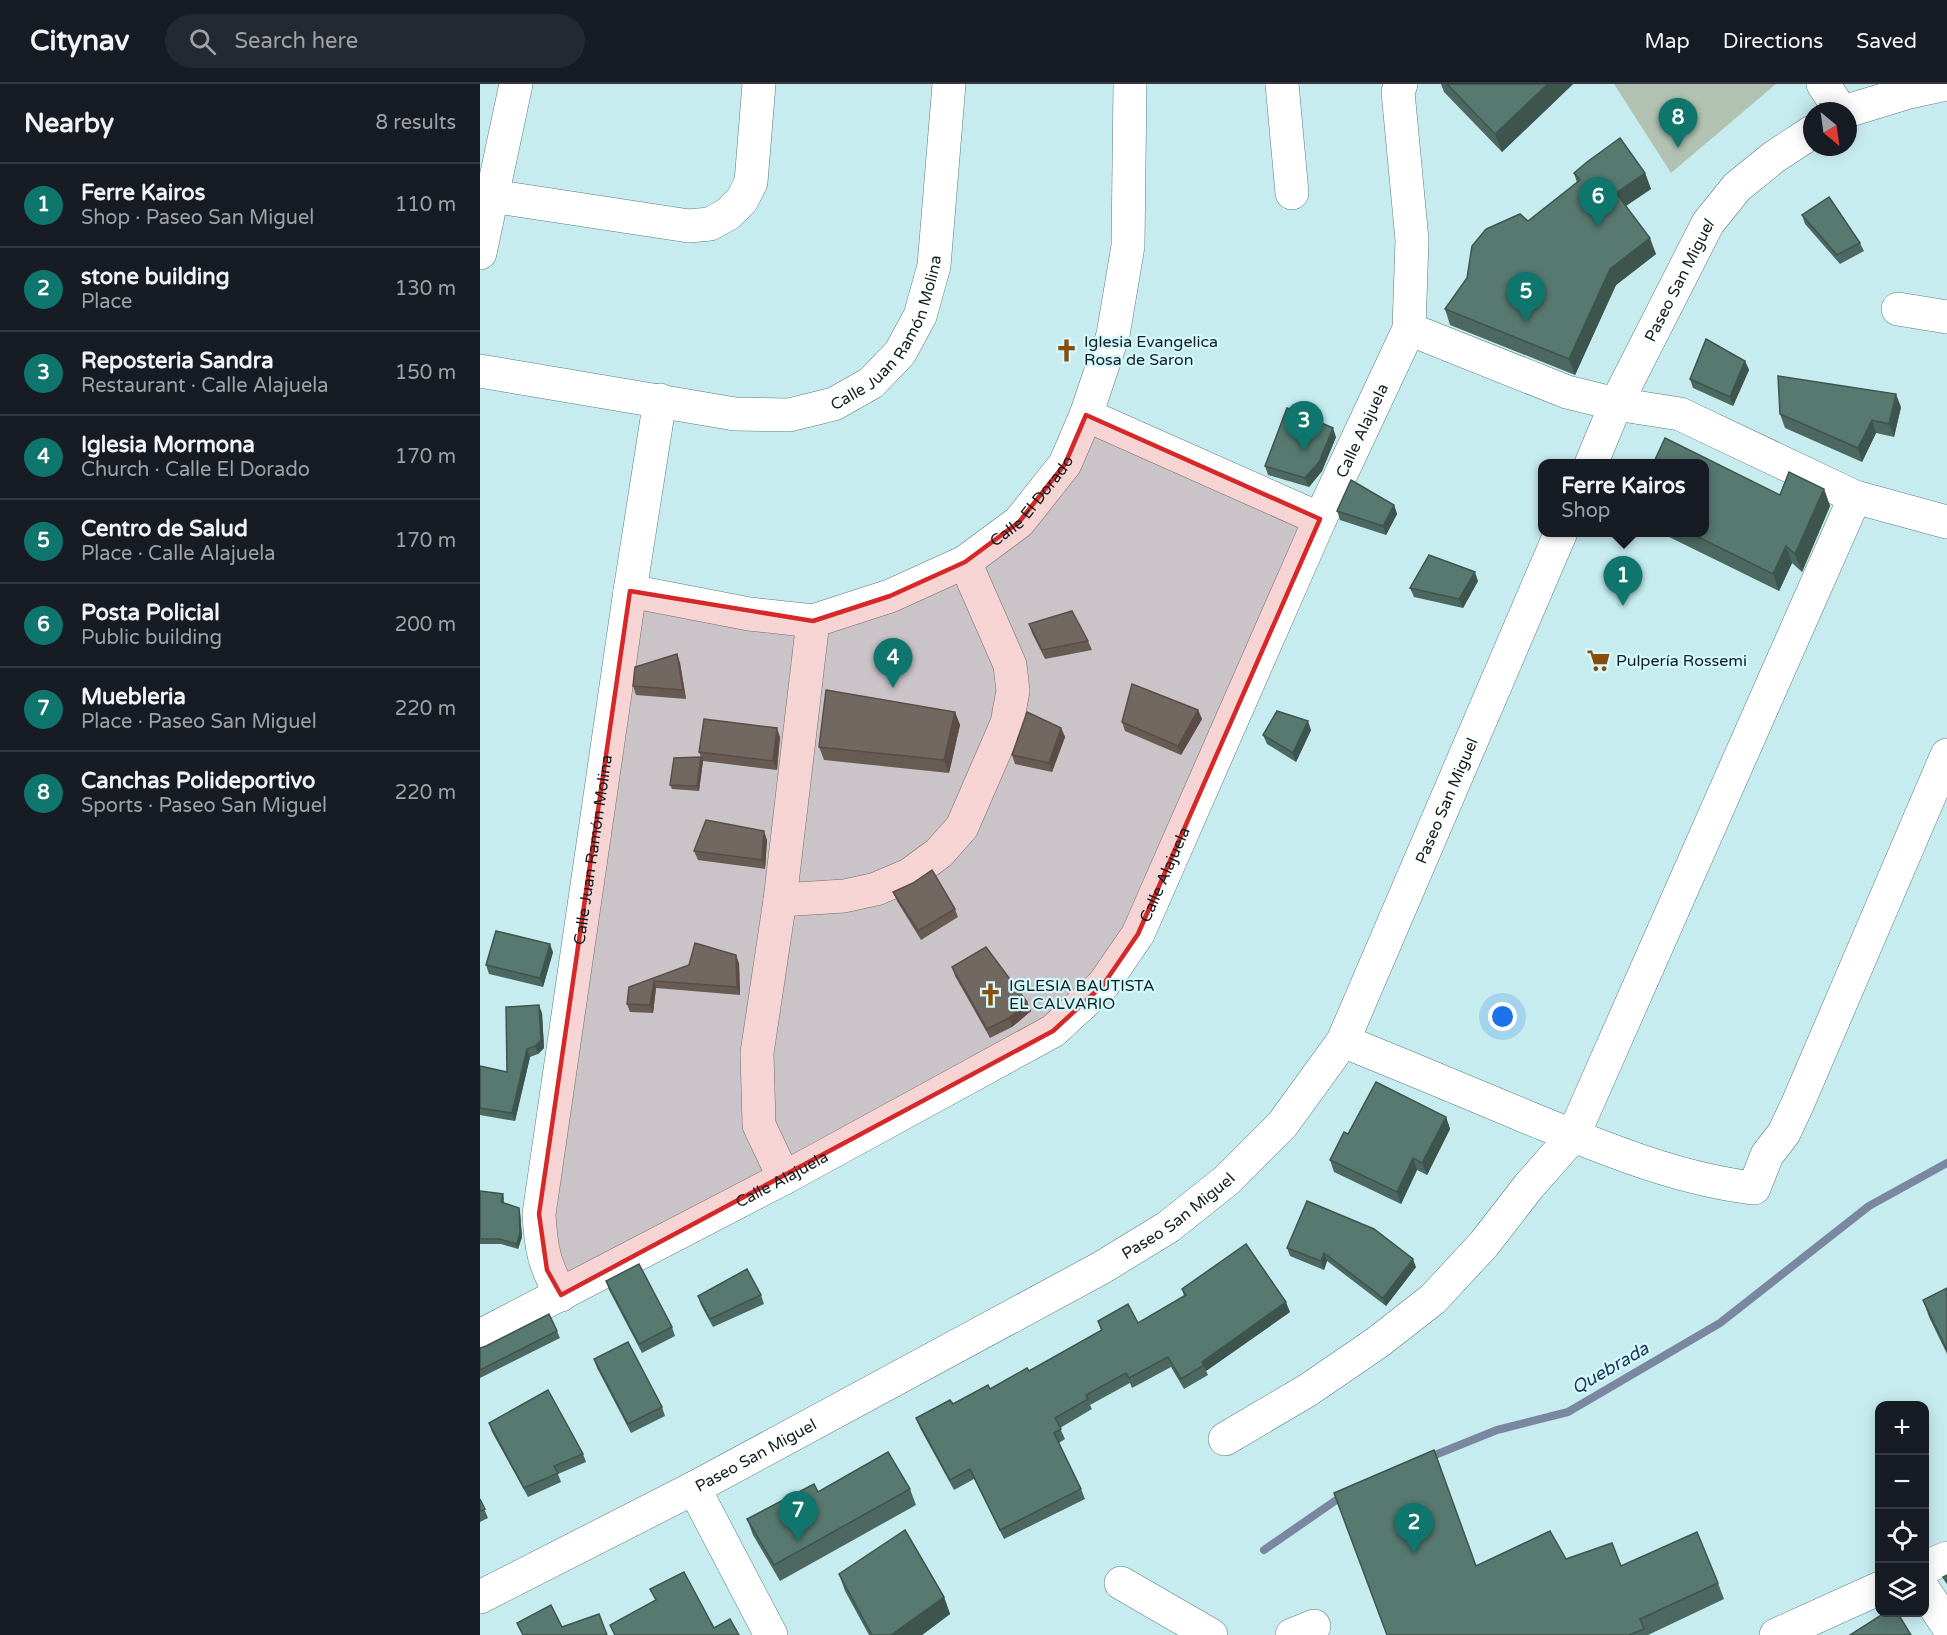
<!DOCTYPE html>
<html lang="en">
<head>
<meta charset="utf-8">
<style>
  :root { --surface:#171b24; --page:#242831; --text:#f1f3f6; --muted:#9ea1a6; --line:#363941; --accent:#0f766e }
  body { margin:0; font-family:"Varela Round",sans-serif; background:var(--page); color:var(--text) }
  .controls { position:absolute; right:18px; bottom:18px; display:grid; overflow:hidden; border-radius:12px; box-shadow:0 3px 15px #0003 }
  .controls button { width:54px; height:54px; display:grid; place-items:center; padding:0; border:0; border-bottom:2px solid var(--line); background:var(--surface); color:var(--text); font:30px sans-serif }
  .compass { position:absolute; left:1323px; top:18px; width:54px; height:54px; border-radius:50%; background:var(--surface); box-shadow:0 3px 15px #0003; rotate:151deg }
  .you { position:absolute; left:1023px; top:933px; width:21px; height:21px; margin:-15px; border:4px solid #fff; border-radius:50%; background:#1a73e8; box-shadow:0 0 0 9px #1a73e833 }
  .badge { display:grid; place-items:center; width:39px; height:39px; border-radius:50%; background:var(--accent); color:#fff; font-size:20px; font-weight:700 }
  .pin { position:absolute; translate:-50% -50px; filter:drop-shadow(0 2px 3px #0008) }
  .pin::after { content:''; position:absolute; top:32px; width:21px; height:18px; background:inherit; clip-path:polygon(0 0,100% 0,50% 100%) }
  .popup { position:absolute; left:1058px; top:375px; width:171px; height:78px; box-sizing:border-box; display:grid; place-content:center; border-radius:12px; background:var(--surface); filter:drop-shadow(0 2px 4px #0005); font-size:20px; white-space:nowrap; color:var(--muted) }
  .popup b { font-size:22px; color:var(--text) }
  .popup::after { content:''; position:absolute; left:50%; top:100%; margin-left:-12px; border:12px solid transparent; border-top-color:var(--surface) }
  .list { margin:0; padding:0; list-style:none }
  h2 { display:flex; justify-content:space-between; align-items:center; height:78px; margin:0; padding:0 24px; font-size:26px }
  h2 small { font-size:20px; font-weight:400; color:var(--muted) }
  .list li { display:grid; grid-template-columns:39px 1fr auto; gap:18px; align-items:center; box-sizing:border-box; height:84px; padding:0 24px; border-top:2px solid var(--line) }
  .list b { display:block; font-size:22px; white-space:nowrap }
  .list p { margin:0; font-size:20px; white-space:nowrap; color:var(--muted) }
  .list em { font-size:20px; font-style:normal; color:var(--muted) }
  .icon { flex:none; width:33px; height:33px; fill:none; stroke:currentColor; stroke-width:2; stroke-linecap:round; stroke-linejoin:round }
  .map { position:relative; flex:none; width:1467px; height:1551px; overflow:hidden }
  header { display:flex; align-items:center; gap:36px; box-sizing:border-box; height:84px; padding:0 30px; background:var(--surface); border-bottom:2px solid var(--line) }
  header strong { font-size:28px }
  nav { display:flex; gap:33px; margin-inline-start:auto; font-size:21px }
  .search { width:420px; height:54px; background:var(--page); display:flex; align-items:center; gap:15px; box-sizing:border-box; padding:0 21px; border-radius:33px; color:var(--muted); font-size:22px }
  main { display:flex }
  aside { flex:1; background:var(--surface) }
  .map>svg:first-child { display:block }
</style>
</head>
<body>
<header>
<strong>Citynav</strong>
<div class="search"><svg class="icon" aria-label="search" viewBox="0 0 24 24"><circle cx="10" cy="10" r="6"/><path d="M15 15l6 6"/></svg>Search here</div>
<nav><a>Map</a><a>Directions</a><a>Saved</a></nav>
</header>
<main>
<aside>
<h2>Nearby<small>8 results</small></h2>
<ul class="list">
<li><span class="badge">1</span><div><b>Ferre Kairos</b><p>Shop · Paseo San Miguel</p></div><em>110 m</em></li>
<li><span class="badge">2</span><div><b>stone building</b><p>Place</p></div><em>130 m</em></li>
<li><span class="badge">3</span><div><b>Reposteria Sandra</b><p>Restaurant · Calle Alajuela</p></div><em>150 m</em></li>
<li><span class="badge">4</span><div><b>Iglesia Mormona</b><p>Church · Calle El Dorado</p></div><em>170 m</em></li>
<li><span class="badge">5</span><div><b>Centro de Salud</b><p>Place · Calle Alajuela</p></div><em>170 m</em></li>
<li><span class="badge">6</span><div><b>Posta Policial</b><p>Public building</p></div><em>200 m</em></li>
<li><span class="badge">7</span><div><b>Muebleria</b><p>Place · Paseo San Miguel</p></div><em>220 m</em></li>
<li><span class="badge">8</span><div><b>Canchas Polideportivo</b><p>Sports · Paseo San Miguel</p></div><em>220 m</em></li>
</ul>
</aside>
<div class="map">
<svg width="1467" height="1551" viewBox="0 0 1467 1551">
  <rect width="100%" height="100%" fill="#c7ecf0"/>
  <!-- green -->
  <path fill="#b2c2b2" d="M1134,0H1296L1191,89Z"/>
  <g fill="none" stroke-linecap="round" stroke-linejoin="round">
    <!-- stream -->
    <g stroke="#7987a0" stroke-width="8">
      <path d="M945,1375L1017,1346L1088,1328L1240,1239L1389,1122L1467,1079"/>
      <path d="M784,1466L865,1410"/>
    </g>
    <defs>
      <g id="minor">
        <path d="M802,0L812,109"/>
        <path d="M1343,0L1361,27"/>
        <path d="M1367,27L1429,8L1467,0"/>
        <path d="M12,112L209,142L230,140L248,130L262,116L271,98L279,0"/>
        <path d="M0,169L36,0"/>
        <path d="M1418,225L1467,233"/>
        <path d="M929,245L1087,308L1136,320L1200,330L1375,413L1467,438"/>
        <path id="s1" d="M0,287L255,330L309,331L354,320L391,299L420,269L440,232L454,182L469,0"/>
        <path d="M606,331L840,435"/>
        <path id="s2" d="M1111,380L1136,320L1228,139L1257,103L1294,73L1332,48"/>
        <path id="s3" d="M150,507L269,530L333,537L410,512L485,478L539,438L585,380L606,331L633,251L648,162L650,0"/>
        <path d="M300,816L364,812L396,805L429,791L459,769L482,743L527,639L533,607L530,581L485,478"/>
        <path d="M863,957C925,982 987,1008 1049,1034C1121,1063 1196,1095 1274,1104L1287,1071L1304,1049L1318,1019L1467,671"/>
        <path d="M304,1094L279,1041L277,969L300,816L333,537"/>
        <path id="s4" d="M81,1211C64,1180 61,1165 59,1130L150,507L180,316"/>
        <path id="s5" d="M0,1252L304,1094L573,947L623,901L658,850L840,435L929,245L932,156L918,8L921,0"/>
        <path d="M745,1355L828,1306L898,1258L953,1215L1004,1160L1049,1102L1093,1052L1375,413"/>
        <path d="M214,1404L291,1551"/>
        <path d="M1444,1484L1467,1474"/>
        <path d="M641,1499L731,1551"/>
        <path d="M1444,1506L1467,1541"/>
        <path id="s6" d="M0,1513L214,1404L621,1184L688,1143L747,1096L802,1041L863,957L1081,448"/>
        <path d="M812,1551L834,1542"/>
        <path d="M1296,1551L1400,1504"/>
      </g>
    </defs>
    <!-- minor casing -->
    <use href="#minor" stroke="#5a7c7f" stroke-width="34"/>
    <!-- minor -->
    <use href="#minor" stroke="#fff" stroke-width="33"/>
  </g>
  <!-- wall -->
  <g fill="#4c6860">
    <path d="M961,0H1093L1022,68L964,8Z"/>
    <path d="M1094,89H1165L1171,105L1146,122L1176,170L1136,201L1095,291L970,241L965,225L1048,137L1097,99Z"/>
    <path d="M1322,131L1380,159L1384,167L1360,180L1325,140Z"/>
    <path d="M1265,277L1269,286L1253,322L1213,304L1210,295Z"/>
    <path d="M1421,323L1414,353L1396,349L1382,378L1305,344L1300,330Z"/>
    <path d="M856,353L842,387L829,403L788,391L785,382Z"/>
    <path d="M1344,405L1350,422L1322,488L1312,479L1299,507L1179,448H1224L1300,411Z"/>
    <path d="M914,421L917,430L906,451L860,436L857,427Z"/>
    <path d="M998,497L983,524L934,513L930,504Z"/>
    <path d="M549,540L608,557L612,566L565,575L552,549Z"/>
    <path d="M197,570L200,579L206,615L156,611L153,602Z"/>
    <path d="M718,626L722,635L701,671L645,647L642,638Z"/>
    <path d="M475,628L480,641L469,689L344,676L339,663Z"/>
    <path d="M581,644L585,653L572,688L535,680L532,671Z"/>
    <path d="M831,646L816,678L787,660L783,651Z"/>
    <path d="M300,653L297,686L223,677L219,707L192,705L190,701L221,673L219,668Z"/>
    <path d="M287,756L285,785L218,776L214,767Z"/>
    <path d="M413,808L475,825L478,833L441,856L417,817Z"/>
    <path d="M73,868L63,903L9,890L6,881Z"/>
    <path d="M259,879L260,911L176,904L173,929L150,928L147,920L149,903L209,881Z"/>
    <path d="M472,883L547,918L551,927L532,943L510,954L475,892Z"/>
    <path d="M62,929L64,964L58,970L50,973L35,1037L0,1031V982L27,988Z"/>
    <path d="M966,1033L970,1045L947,1091L937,1086L921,1120L854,1088L850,1076L868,1050Z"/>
    <path d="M0,1107L23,1110L24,1114V1119L39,1124L40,1128L42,1153L38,1165L21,1160H0Z"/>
    <path d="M827,1117L936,1183L906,1222L847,1177L844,1186L810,1172L807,1164Z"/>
    <path d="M126,1197L192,1243L195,1252L162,1269L129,1206Z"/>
    <path d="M1467,1204V1270L1449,1233L1443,1216Z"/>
    <path d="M702,1205L810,1228L726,1287L728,1291L704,1305L691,1283L652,1304L650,1299L610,1321L612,1325L580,1344L585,1355L579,1359L601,1405L605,1415L524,1455L494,1395L474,1406L440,1344L436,1334L510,1305L549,1287L621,1246L618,1237L658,1239L704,1212Z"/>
    <path d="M281,1211L284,1220L233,1243L221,1221L218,1212Z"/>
    <path d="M77,1247L80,1254L0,1294V1264Z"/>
    <path d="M114,1275L182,1323L185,1332L151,1349L117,1284Z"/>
    <path d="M9,1339L103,1370L106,1378L78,1390L81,1398L48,1413L12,1348Z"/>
    <path d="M430,1405L436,1421L300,1497L273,1451L267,1435Z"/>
    <path d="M0,1415L8,1434L0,1438Z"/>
    <path d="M1086,1475L1141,1482L1238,1499L1244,1515L1168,1551H907L996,1482Z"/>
    <path d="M359,1490L464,1513L470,1530L442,1551H389L365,1507Z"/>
  </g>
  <!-- shaded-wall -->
  <g fill="#3e554e">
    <path d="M1068,0H1093L1022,68L1015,50Z"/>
    <path d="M1165,89L1171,105L1141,125L1136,109Z"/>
    <path d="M1170,154L1176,170L1136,201L1095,291L1089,275L1130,185Z"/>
    <path d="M1265,277L1269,286L1253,322L1250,313Z"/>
    <path d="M1416,310L1421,323L1414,353L1409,340Z"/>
    <path d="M1392,336L1396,349L1382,378L1378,364Z"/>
    <path d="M853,344L856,353L842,387L829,403L825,394Z"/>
    <path d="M1344,405L1350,422L1322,488L1315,470Z"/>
    <path d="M914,421L917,430L906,451L903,442Z"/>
    <path d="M1306,462L1312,479L1299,507L1293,490Z"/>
    <path d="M995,488L998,497L983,524L979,515Z"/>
    <path d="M197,570L200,579L206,615L203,606Z"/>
    <path d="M718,626L722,635L701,671L698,662Z"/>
    <path d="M475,628L480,641L469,689L464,676Z"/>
    <path d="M828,637L831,646L816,678L813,669Z"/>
    <path d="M297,644L300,653L297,686L293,677Z"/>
    <path d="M581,644L585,653L572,688L569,679Z"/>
    <path d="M221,673L223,677L219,707L217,702Z"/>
    <path d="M284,747L287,756L285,785L282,776Z"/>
    <path d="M70,860L73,868L63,903L60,894Z"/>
    <path d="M256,871L259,879L260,911L257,903Z"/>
    <path d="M174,897L176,904L173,929L170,921Z"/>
    <path d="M547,918L551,927L532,943L529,934Z"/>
    <path d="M59,921L62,929L64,964L58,970L55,962Z"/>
    <path d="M47,965L50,973L35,1037L32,1029Z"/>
    <path d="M966,1033L970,1045L947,1091L942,1079Z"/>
    <path d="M933,1074L937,1086L921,1120L917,1108Z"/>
    <path d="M39,1124L40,1128L42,1153L38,1165L37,1160Z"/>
    <path d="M844,1169L847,1177L844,1186L841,1177Z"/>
    <path d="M933,1175L936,1183L906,1222L903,1214Z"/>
    <path d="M806,1218L810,1228L726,1287L722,1278Z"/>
    <path d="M464,1513L470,1530L442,1551H411Z"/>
  </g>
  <!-- building -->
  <g fill="#587970" stroke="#3e554e" stroke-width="1.5">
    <path d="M967,0H1068L1015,50Z"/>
    <path d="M1140,54L1165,89L1136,109L1170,154L1130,185L1089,275L965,225L987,194L992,162L1006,145L1040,130L1048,137L1100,96L1094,89L1107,78Z"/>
    <path d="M1349,113L1380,159L1357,171L1322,131Z"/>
    <path d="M1226,255L1265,277L1250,313L1210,295Z"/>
    <path d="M1298,292L1416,310L1409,340L1392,336L1378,364L1300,330Z"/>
    <path d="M807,324L853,344L839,378L825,394L785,382Z"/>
    <path d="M1185,354L1300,411L1309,388L1344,405L1315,470L1306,462L1293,490L1208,448H1224V380H1173Z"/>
    <path d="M871,396L914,421L903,442L857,427Z"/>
    <path d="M949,471L995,488L979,515L930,504Z"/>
    <path d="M592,527L608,557L562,566L549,540Z"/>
    <path d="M197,570L203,606L153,602L155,583Z"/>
    <path d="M652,600L718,626L698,662L642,638Z"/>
    <path d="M346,606L475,628L464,676L339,663Z"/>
    <path d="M797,627L828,637L813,669L783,651Z"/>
    <path d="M547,628L581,644L569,679L532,671Z"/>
    <path d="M224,635L297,644L293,677L219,668Z"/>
    <path d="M221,673L217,702L190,701L194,674Z"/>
    <path d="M226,736L284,747L282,776L214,767Z"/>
    <path d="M452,786L475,825L438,847L413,808L433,799Z"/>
    <path d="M16,847L70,860L60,894L6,881Z"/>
    <path d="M215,859L256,871L257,903L174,897L170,921L147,920L149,903L209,881Z"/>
    <path d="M506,863L547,918L529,934L507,945L472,883Z"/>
    <path d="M59,921L61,956L55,962L47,965L32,1029L0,1024V982L27,988L26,923Z"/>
    <path d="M896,998L966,1033L942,1079L933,1074L917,1108L850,1076L864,1048L868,1050Z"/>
    <path d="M0,1107L23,1110L21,1118L39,1124L40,1148L37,1160L19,1155H0Z"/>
    <path d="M827,1117L894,1145L933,1175L903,1214L844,1169L841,1177L807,1164Z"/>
    <path d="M766,1160L806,1218L722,1278L724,1281L701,1295L688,1273L649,1294L646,1289L606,1311L608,1315L575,1334L581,1345L574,1349L601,1405L520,1446L490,1385L470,1396L436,1334L470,1316L473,1320L508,1301L510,1305L547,1284L549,1287L622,1246L618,1237L648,1220L658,1239L706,1211L702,1205Z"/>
    <path d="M159,1180L192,1243L159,1260L126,1197Z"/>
    <path d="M267,1185L281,1211L230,1235L218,1212Z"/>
    <path d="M1467,1204V1266L1443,1216Z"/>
    <path d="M69,1230L77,1247L0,1286V1264L6,1262Z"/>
    <path d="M148,1258L182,1323L148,1340L114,1275Z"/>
    <path d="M68,1306L103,1370L74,1382L78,1389L44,1404L9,1339Z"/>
    <path d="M954,1366L996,1482L1070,1447L1086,1475L1132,1459L1141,1482L1217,1448L1238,1499L1160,1535L1164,1545L1149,1551H907L854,1409Z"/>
    <path d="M408,1368L430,1405L294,1481L267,1435L334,1400L338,1408Z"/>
    <path d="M0,1415L5,1425L0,1427Z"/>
    <path d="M425,1446L464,1513L411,1551H392L359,1490Z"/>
    <path d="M204,1488L234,1544L250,1535L259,1551H135L130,1541L176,1516L170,1505Z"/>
    <path d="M1467,1491V1499L1463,1493Z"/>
    <path d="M71,1521L82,1543L119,1530L127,1551H43L37,1539Z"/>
    <path d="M1406,1528H1417L1431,1551H1370Z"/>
  </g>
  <!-- marked area -->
  <path fill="#d62828" fill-opacity="0.2" stroke="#d62828" stroke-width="4.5" stroke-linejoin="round" d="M606,331L840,435L658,850L623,901L573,947L81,1211L67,1186L59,1130L150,507L333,537L410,512L485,478L539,438L585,380Z"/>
  <!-- icons -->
  <defs>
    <symbol id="church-bare" viewBox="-9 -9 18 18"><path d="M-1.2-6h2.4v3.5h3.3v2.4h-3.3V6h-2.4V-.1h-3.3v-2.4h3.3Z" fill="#8a4d0d" stroke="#d4f9fd" stroke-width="2.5" paint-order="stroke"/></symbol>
    <symbol id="supermarket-bare" viewBox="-9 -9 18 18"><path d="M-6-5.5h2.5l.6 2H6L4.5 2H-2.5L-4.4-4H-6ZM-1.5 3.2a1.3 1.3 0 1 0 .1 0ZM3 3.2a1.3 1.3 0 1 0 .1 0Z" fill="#8a4d0d" stroke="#d4f9fd" stroke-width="2.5" paint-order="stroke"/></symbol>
  </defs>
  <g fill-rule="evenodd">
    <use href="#church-bare" x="570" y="250" width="33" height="33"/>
    <use href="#supermarket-bare" x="1102" y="560" width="33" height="33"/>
    <use href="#church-bare" x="494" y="894" width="33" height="33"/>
  </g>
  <g text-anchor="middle" stroke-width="4.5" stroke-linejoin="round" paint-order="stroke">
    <!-- street labels -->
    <g font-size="16" fill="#111f20" stroke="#d4f9fd">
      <text dy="6" stroke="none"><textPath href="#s2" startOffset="204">Paseo San Miguel</textPath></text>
      <text dy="6" stroke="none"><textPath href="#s1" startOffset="452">Calle Juan Ramón Molina</textPath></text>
      <text dy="6" stroke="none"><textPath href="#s5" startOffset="1330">Calle Alajuela</textPath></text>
      <text dy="6" stroke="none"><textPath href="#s3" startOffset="440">Calle El Dorado</textPath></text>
      <text dy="6" stroke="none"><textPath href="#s6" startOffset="1300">Paseo San Miguel</textPath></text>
      <text dy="6" stroke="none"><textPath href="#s4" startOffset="453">Calle Juan Ramón Molina</textPath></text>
      <text dy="6" stroke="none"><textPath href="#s5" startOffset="844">Calle Alajuela</textPath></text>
      <text dy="6" stroke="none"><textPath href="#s5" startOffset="340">Calle Alajuela</textPath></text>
      <text dy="6" stroke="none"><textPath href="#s6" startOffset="796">Paseo San Miguel</textPath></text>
      <text dy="6" stroke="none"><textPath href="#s6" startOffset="310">Paseo San Miguel</textPath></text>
    </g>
    <!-- poi labels -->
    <g font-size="16" fill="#111f20" stroke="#d4f9fd" text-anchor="start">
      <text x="604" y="263">Iglesia Evangelica<tspan x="604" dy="18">Rosa de Saron</tspan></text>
      <text x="1136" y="582">Pulpería Rossemi</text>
      <text x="529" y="907">IGLESIA BAUTISTA<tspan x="529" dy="18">EL CALVARIO</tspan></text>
    </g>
    <!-- water labels -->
    <g font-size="18" font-style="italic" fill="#21355a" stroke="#d4f9fd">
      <text transform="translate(1130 1284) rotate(-30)" y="6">Quebrada</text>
    </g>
  </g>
</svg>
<div class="controls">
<button>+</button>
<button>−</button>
<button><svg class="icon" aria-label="locate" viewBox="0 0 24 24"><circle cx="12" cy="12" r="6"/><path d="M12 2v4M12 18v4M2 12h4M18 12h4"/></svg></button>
<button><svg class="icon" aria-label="layers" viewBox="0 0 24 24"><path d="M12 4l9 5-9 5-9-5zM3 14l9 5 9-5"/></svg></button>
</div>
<svg class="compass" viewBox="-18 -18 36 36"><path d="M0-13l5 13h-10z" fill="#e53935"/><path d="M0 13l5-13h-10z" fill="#9ea1a6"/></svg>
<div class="you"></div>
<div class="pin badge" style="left:1143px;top:522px">1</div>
<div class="popup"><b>Ferre Kairos</b>Shop</div>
<div class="pin badge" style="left:934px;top:1469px">2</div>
<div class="pin badge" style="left:824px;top:367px">3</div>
<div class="pin badge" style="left:413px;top:604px">4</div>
<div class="pin badge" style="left:1046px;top:238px">5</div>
<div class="pin badge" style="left:1118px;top:143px">6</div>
<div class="pin badge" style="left:318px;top:1457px">7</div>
<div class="pin badge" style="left:1198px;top:64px">8</div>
</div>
</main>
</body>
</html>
